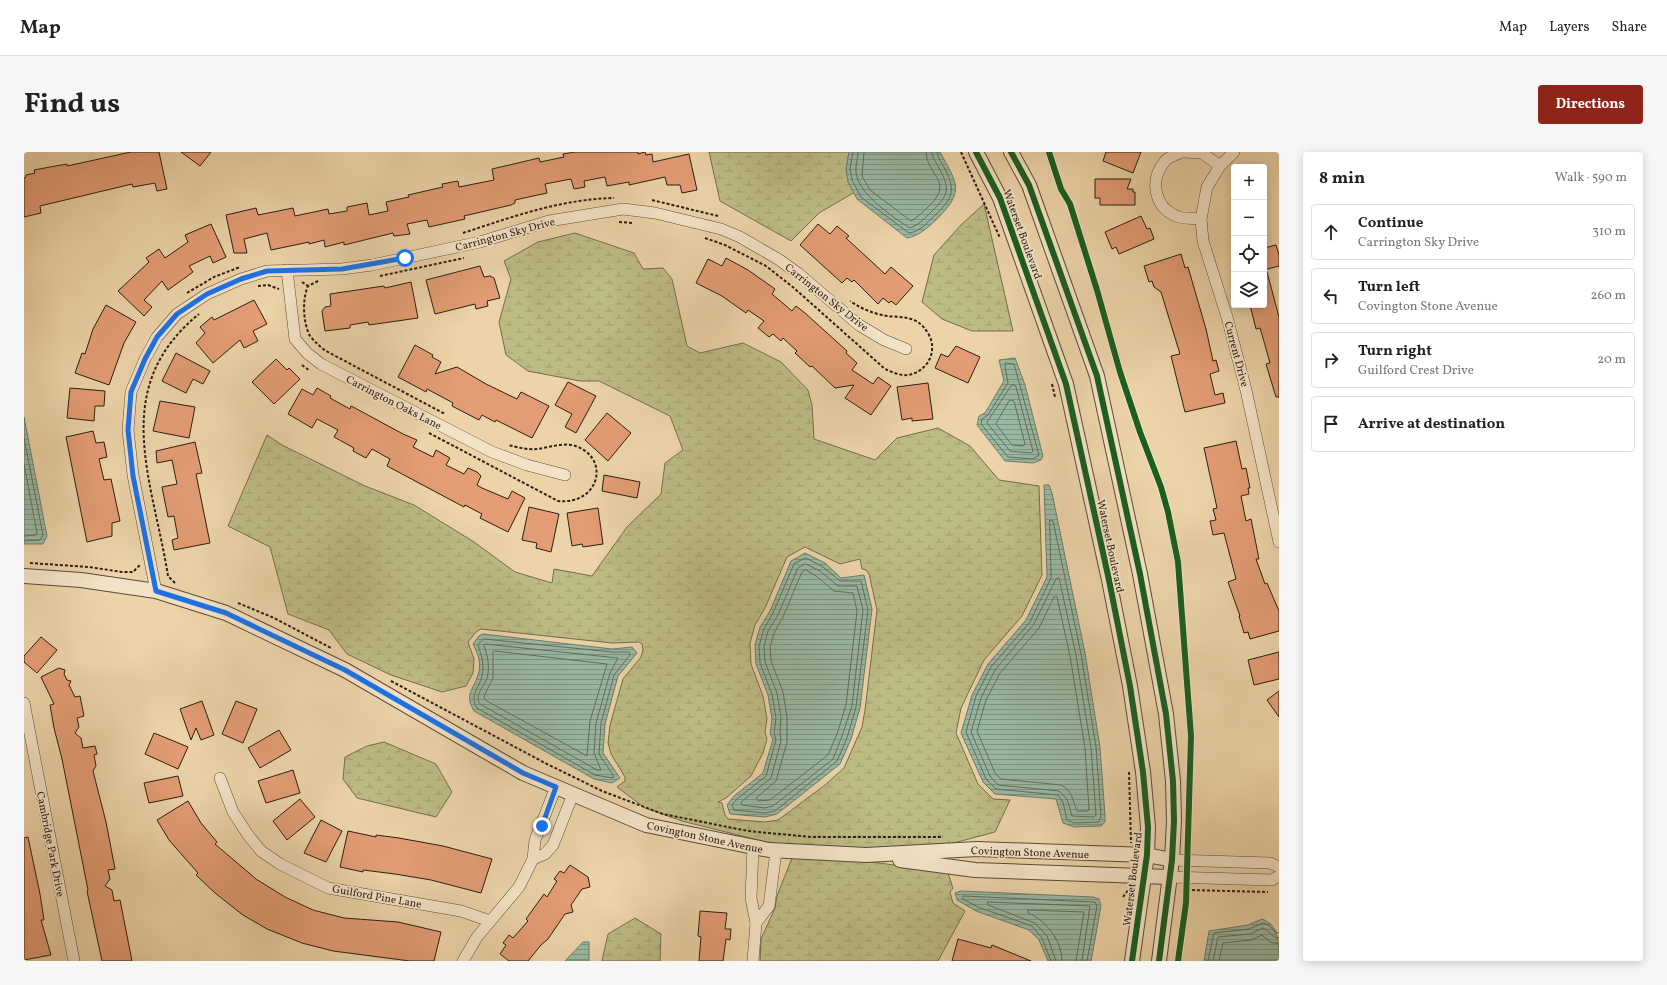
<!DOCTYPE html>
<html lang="en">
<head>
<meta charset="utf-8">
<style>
  :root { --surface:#fff; --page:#f6f6f6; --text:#222; --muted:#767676; --line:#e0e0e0; --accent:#8f2418 }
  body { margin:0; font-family:Vollkorn,serif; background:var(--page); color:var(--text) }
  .controls { position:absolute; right:12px; top:12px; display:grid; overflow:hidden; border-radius:4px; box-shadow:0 2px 10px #0003 }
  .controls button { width:36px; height:36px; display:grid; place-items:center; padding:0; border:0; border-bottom:1px solid var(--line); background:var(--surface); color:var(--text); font:20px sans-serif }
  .stop { position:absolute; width:12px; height:12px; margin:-9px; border:3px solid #1a73e8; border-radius:50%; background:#fff }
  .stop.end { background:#1a73e8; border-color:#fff; box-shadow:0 1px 4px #0008 }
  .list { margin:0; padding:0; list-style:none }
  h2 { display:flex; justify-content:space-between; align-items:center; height:52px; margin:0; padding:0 16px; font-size:17px }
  h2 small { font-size:13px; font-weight:400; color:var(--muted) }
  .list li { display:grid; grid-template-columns:26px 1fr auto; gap:12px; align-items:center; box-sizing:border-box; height:56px; margin:0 8px 8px; padding:0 8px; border:1px solid var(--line); border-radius:4px }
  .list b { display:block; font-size:15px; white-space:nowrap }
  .list p { margin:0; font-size:13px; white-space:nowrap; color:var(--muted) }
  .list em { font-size:13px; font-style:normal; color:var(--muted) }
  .icon { flex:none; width:22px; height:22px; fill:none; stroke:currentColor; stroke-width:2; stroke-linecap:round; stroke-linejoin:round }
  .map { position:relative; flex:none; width:1255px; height:809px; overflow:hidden; border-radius:4px }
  header { display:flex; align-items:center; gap:24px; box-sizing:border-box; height:56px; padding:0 20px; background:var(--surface); border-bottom:1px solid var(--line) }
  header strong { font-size:19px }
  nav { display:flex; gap:22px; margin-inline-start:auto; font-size:14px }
  .intro { display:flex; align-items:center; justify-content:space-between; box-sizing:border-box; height:96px; padding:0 24px }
  h1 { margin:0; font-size:28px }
  .button { padding:10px 18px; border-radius:4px; background:var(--accent); color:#fff; font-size:14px; font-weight:700 }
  main { display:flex; gap:24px; padding:0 24px }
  aside { flex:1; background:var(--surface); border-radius:4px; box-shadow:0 2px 10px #0003 }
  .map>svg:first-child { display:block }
</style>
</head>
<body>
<header>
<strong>Map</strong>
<nav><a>Map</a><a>Layers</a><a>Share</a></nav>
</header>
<div class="intro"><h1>Find us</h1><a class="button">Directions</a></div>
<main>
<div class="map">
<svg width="1255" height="809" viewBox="0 0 1255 809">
  <defs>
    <pattern id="wetland-marsh" width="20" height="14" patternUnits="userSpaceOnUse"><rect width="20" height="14" fill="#bdbb84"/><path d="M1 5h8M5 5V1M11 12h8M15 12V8" fill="none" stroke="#a3a071"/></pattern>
    <pattern id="water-rules" width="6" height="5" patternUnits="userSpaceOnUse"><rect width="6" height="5" fill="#99b9a4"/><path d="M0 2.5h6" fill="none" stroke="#7d9684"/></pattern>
  </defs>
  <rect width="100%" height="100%" fill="#ecd3a8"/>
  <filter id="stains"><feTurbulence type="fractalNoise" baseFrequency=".005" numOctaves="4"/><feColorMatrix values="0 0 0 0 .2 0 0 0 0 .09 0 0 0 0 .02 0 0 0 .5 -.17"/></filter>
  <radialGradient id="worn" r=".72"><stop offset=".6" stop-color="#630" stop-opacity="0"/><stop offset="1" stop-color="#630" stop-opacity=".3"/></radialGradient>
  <!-- wetland -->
  <g fill="url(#wetland-marsh)" stroke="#746c4c" fill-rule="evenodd">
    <path d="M685,0H825C822,18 821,25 831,40L795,61L767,89L696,49Z"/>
    <path d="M960,52L989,179H948L918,167L898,150L910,103L937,73Z"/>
    <path d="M551,81L610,101L619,117L639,116L648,127L663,194L676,201L719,191L757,210L784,238L788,253L790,287L851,308L873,286L914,276L946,294L975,328L1015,334L1018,423L998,464L960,508L937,556L932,581L954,632L969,647L986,648L971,680L926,692L842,696L746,691L658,669L621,656L593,635L601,629V625L587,602L584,591L586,573L599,527L617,505L619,498L618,492L615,490L588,491L457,477L452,480L444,490L450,507L449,521L442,534L418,540L367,523L323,502L305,478L264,462L246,395L204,374L243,283L258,293L341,334L390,353L450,390L491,420L528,431L530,417L568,424L603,375L637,342L641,311L659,298L646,264L575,229H556L504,219L482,203L475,170L487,127L480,109L514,90ZM781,395L816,412L836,407L838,417L842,418L845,422L853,458L841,558L838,575L820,616L801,633L754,668L741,670L704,667L701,663L698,651L694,650L702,646L727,624L739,601L743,587L741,580L743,567L739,544L727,512L726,491L731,473L741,456L763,405Z"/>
    <path d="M360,590L412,612L428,640L412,665L333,646L319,627L321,605L343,594Z"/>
    <path d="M768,706L842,709L924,721L929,736L926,740L929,751L941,759L914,809H736L737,787L751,756L753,744Z"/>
    <path d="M611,766L637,782L636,809H578L584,782Z"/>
  </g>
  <!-- water -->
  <g fill="url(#water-rules)" stroke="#6d7b6a">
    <path d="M825,0H916C934,33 941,39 912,68C903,76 895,84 883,86L833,47L824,30L822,17Z"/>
    <path d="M991,206L1001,233L1019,304L1017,308L1009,311L981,309L953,273L955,264L961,261L980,229L975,208Z"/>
    <path d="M0,265L23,384L19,392H0Z"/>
    <path d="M1020,333H1025L1028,341L1061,501L1076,595L1081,664V670L1077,674L1050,675L1039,671L1032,647L971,642L959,630L937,581L948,543L964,512L1002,468L1023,425Z"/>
    <path d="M781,401L801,411L817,426L840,423L848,457L836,556L827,587L816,612L753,662L741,665L706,662L703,653L710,644L739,621L749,587L746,582L748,567L744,543L732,512L731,493L736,475L746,459L767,409Z"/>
    <path d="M459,482L588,497L608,495L613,501L594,524L581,572L579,601L596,626L588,631L570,627L450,559C440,542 449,539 454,523C458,512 454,502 449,492L455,484Z"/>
    <path d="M937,739L1069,745L1075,747L1077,754L1067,809H1024L1015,788L1005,778L952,759L933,748L931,741Z"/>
    <path d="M1238,767C1255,773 1255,790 1255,809H1180L1185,779L1224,773Z"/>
    <path d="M559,790H565V809H541Z"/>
  </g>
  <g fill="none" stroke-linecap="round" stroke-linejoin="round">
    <!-- shore -->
    <g stroke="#626c5c" stroke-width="1">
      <path d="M829,0L826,17L828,28L837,45L885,81C895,80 903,71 910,64C927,48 933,40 921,17C918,11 914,6 913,0"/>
      <path d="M834,0C834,8 830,16 833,25C838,44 870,66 886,76C895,73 901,66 908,59C926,42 926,36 914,14C911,9 908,5 908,0"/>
      <path d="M840,0L838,24L846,38L887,69C894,65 900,59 906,53C930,29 903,24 902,0"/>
      <path d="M982,211L990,212L1015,303L1009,307L984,305L957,272L958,267L964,263L984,231L981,214Z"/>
      <path d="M988,233H991L992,235L1009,299L1007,301L986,299L963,271Z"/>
      <path d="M986,248L990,249L1001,292L999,294L988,293L972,272Z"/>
      <path d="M0,286L19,383L16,388L0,389"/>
      <path d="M0,312L13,381L12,383L0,384"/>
      <path d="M1026,368L1029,369L1057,502L1072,595L1077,664L1075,670L1050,671L1043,668L1039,650L1034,643L972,637L962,627L942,580L952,544L967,515L1006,470L1027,426Z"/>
      <path d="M782,406L799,415L816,429H837L844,458L832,555L823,586L813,609L751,659L741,661L710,658L708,653L713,647L742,624L752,588L750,581L752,566L748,542L736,511L735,494L740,477L749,461L770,412Z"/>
      <path d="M782,412L796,419L814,434H833L839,458L828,554L818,584L809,607L749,654L741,656L718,653L717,650L747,626L757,589L756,580L757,565L753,541L741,510L740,494L744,479L754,463L774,416Z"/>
      <path d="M782,418L792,424L810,439L829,441L833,459L822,553L813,582L804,603L746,648L734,649L732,646L752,629L763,590V565L759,540L747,509L746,495L750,481L759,465L778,420Z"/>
      <path d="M1035,426L1052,503L1067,596L1072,663L1070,665L1048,664L1043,647L1035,639L974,633L966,624L947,580L957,546L971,518L1010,472L1032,427Z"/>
      <path d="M1033,445L1046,504L1061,596L1065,657L1064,659H1053C1049,649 1048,638 1037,633L977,627L971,621L953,579L962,548L976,521L1015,476L1030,445Z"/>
      <path d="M460,487L588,500H605L606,503L590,523L577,571L575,602L589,623V626L571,623L453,556C445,543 455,537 458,524C461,512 457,503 454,493Z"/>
      <path d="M461,492L594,506L586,521L572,571L570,601L577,618H573L456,552C450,543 460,535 463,526C466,515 464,504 460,494Z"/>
      <path d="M471,499L583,512L566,569L563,604L461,548L460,544L469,526V500Z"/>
      <path d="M1027,809L1018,786L1008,774L954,755L939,747V744L1071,750L1073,754L1063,809"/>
      <path d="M1032,809L1023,784L1011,771L964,753L963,750L1066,754L1058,809"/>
      <path d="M1038,809C1038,789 1022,768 1004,761V758L1060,760L1052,809"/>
      <path d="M1184,809L1190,781L1225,777L1239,771L1245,773L1251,780L1255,781"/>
      <path d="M1189,809L1194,785L1226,782L1239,776C1246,778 1247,786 1255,786"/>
      <path d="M1195,809L1199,791L1227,788L1238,783L1246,790L1255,792"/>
    </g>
  </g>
  <!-- building -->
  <g fill="#e39c74" stroke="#2c1e13">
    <path d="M107,0H135L143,37L133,39L131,31L109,35L108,32L16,54L17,61L0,65V26L2,25V23L11,21L10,18L26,15L43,12V14Z"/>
    <path d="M157,0H187L176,14Z"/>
    <path d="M551,0H614V2L621,0L622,3L628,2L629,10L665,2L673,38L658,41L656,33H643L641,25L605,33V30L583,34L581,25L560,29L561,35L550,37L547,27L521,32L523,41L491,48V51L487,53L440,64L441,67L405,75L403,68L383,72L386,82L370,84L369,81L320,93V90L301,95L300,88L285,92V90L247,98L243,81L220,87L223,101H210L202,63L232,56L234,63L269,56L271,64L304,57L305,62L323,59V55L343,51L345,63L364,59L362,50L385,45L384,43L419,35L418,32L434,29L435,35L470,28L468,17L515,6L516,10L540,5L539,2Z"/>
    <path d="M1082,0H1117L1109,21L1079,9Z"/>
    <path d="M1071,27H1107L1103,37H1109V40H1111V53H1076V46H1071Z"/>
    <path d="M1117,64L1123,77L1126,76L1130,87L1095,102L1092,95L1088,97L1081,80Z"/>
    <path d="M187,72L202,105L189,111L186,104L165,114L169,120L144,138L138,129L120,148L128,155L120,164L94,139L125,110L122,106L135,97L141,106L164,90L161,83Z"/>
    <path d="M794,72L806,82L813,74L825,84L822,86L861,122L867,115L889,134L872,153L867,149L865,151L859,146L854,152L830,128L828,130L823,126L818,131L776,93Z"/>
    <path d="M1252,93L1255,103V114L1240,118V96Z"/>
    <path d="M1157,102L1161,116L1164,115L1182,177L1189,209L1192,208L1195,219L1186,222L1191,243L1199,241L1201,251L1161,260L1147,204L1156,202L1137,140L1130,135L1128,129L1125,130L1120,114Z"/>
    <path d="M702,106L724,118L751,137L748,142L768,159L772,154L781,161L823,199L822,201L833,211L828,218L849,232L854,225L867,234L847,263L821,246L830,233L811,236L788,214L786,215L771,201L773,199L759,186L757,189L749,182L745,185L734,176L740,169L724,158L722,161L698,144L672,131L684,107L698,114Z"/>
    <path d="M456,114L460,125L466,124L470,126L476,146L463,149L464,154L452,157L451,152L411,162L402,128Z"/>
    <path d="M1243,120L1255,165V245H1252L1242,212L1246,211L1239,186L1236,176L1232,177L1226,153H1240V121Z"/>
    <path d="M387,130L394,166L345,173L344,170L326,173V176L301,179L298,159L301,155L307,154L306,142L360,134L361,136Z"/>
    <path d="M230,148L243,172L229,179L234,189L220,196L216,188L189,211L172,191L181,181L176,175L188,165L190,168Z"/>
    <path d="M82,153L112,170L100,191L85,233L51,221L58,201L61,202L69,177Z"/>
    <path d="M391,193L409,203L408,205L417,210L411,222L433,215L462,232L493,247L497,240L525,254L508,286L472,268L471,270L458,263L455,268L428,254L429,251L420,246L403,237L402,240L374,225Z"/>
    <path d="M932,194L956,205L944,231L911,216L917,202L924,205Z"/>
    <path d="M152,201L186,219L179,232L169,227L162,241L138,229Z"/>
    <path d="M252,207L263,218L265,216L276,227L250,252L228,230Z"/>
    <path d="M544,230L572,244L552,281L541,275L548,262L531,253Z"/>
    <path d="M904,231L909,267L888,269V266L878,268L873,235Z"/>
    <path d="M46,236L81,239L80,254H71L70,269L43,266Z"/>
    <path d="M293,236L307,244L306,246L326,257L327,254L331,256L379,282L393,288L389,295L409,305L412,298L426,306L422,313L440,322L444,316L453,320L457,324L453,333L458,336L484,347L488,339L501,346L484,380L456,366L458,362L441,353L440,355L363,314L366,307L348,297L342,306L329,299L330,296L310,285L314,278L293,267L288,276L264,262L278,237L289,243Z"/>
    <path d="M136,249L171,255L165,286L129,279Z"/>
    <path d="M583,261L607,281L584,309L561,288Z"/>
    <path d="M69,279L72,291L80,290L83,305L75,307L80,328L87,327L96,369L88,371V384L63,390L42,285Z"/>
    <path d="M1212,289L1218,317L1222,316L1226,336H1224L1225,342L1217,344L1222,369L1227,367L1235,407H1232L1241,432L1243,431L1255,459V479L1226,487L1224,480L1220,481L1215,464H1216L1204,430L1212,427L1200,381L1189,383L1186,369L1192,368L1189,357L1193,356L1180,296Z"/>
    <path d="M171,290L178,321L172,322L186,391L150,398L148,388L154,386L150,364L144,365L138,335L153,332L148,308L133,311L132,299Z"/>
    <path d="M580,323L616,330L613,346L578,339Z"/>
    <path d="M505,355L535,362L527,400L512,396L513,391L498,388Z"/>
    <path d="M574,356L579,392L559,395L558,392L548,394L543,361Z"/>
    <path d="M17,485L33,498L13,521L0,510V504Z"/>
    <path d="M1255,500V527L1230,533L1224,508Z"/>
    <path d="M35,516L41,518L40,522L43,528L47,529L45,533L51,545L56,544L60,564L53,566L55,575L51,581L57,586L59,596L71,594L73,602L70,603L72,614L69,619L82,670L91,717L84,718L86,727L81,734L88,738L90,749L96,748L108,809H78L63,739L64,738L38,607L30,576L26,553L30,552L17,525Z"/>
    <path d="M1255,539V565L1243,548Z"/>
    <path d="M178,549L190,583L177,588L172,576L167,588L156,557Z"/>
    <path d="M212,549L233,557L219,591L198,582Z"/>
    <path d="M255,578L267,598L236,616L224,596Z"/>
    <path d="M130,581L164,595L154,617L121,602Z"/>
    <path d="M269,618L276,641L242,651L234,629Z"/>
    <path d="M154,624L159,644L125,651L120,631Z"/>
    <path d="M276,647L291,665L263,688L249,669Z"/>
    <path d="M164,649L177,671L193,690L191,692L232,727L261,745L289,758L320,766L374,770L417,780L410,809H386L309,799L278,791L243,777L219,763L191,741L172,723L174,721L145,688L133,668Z"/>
    <path d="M297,668L318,679L302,710L280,701Z"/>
    <path d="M324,679L352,685V683L375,686L419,694L468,707L457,741L407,728L371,722L339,718V720L316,715Z"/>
    <path d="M4,685L16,742L20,768H17L27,803L0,808V686Z"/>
    <path d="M546,713L564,725L566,735L558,737L547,753L549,760L541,762L524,787L517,793L504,809H485L476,802L482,793L479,791L485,783L489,786L504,769L502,767L520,742L523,745L533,729L530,727L536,719L540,721Z"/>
    <path d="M676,759L703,761L701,777H707L706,788L702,787L699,809H675L677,785L674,784Z"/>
    <path d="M934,787L967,796L968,793L1007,809H928Z"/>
  </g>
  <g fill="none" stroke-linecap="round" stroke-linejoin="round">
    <defs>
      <g id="minor">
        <path d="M1157,0C1152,3 1144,5 1141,9C1126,27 1129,54 1152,64C1158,67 1169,66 1177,67"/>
        <path d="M1159,0L1178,1L1196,14"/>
        <path d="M1210,0L1196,14L1183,35L1177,67L1179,89L1203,165L1222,238L1255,390"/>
        <path d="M263,118L271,187L283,201L297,212L468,300L503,313L541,323"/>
        <path d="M132,439L109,323L104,278L107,240L121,207L133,185L153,162L183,142L217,127L243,119L318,117L348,113L456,90L525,69L599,57L631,61L697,77L716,85L754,107L775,122L835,173L860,188L882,197"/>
        <path d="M0,551L50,809"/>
        <path d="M196,626L209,660L224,683L237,699L256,712L304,736L437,759L466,769"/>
        <path d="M532,635L511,688L509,707L521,702L529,693L549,642"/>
        <path d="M729,695L727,746L732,771L745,754L752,699"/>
        <path d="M1148,708L1246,711L1255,715"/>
        <path d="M1145,725L1248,728L1255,724"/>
        <path d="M439,809L453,785L495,735L509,707"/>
        <path d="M729,809L732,771"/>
      </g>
      <g id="tertiary">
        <path d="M952,0L976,46L1042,232L1085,428L1106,534L1119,620L1124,675L1123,703L1108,809"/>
        <path d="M987,0L1005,33L1073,224L1116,422L1142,562L1149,629L1150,669L1148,708L1135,809"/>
        <path d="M0,424L57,428L132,439L202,461L321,518L499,621L622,673L745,698L842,703L953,697L1123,703L1148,708"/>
        <path d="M876,708L951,718L1145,725"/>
      </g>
    </defs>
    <!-- minor casing -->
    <use href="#minor" stroke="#5c4b38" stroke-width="12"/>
    <!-- tertiary casing -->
    <use href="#tertiary" stroke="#5c4b38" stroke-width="16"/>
    <!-- path -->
    <g stroke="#2c1e13" stroke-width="2" stroke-dasharray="3 2" stroke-linecap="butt">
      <path d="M937,0L976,86"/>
      <path d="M628,48L694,64"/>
      <path d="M595,70L609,71"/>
      <path d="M439,81C488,65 537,47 590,46"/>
      <path d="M681,86L701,93L742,114L770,136L861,217C868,220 876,224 884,223C903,220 914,200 905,183C892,159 874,168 854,162C843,159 835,155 826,149"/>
      <path d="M356,124L440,106"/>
      <path d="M294,129L284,134C278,147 279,171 286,184C291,190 296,195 302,199L421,262"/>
      <path d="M278,130L284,134"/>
      <path d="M234,134L244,133L255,137"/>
      <path d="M163,141L190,125L216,115"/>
      <path d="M278,213L286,219"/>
      <path d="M1028,232L1031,245"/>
      <path d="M405,281L534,349C575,353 586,308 554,295C541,289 525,296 512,297C503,298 493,295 484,293"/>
      <path d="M6,411L65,415L98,420H109L116,413"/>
      <path d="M151,431L144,424C129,328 84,236 175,162"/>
      <path d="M214,451L250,466L307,496"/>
      <path d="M367,529L523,612L578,639L639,662L724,679L787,685H919"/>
      <path d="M1105,620L1107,691"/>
      <path d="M1163,738L1244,740"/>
      <path d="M1099,745L1105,737"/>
    </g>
    <!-- minor -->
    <use href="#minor" stroke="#f3e2c6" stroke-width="11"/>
    <!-- tertiary -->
    <use href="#tertiary" stroke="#f3e2c6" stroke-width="14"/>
    <defs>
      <g id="cycleway">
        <path d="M952,0L976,46L1042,232L1085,428L1106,534L1119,620L1124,675L1123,703L1108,809"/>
        <path d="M987,0L1005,33L1073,224L1116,422L1142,562L1149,629L1150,669L1148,708L1135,809"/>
        <path d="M1025,0L1037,37L1046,52L1073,138L1096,220L1116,280L1137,335L1144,360L1154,410L1167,584L1162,751L1154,809"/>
      </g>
    </defs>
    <!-- cycleway casing -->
    <use href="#cycleway" stroke="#f3e2c6" stroke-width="8"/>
    <!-- cycleway -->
    <use href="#cycleway" stroke="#1b5e20" stroke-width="6"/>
  </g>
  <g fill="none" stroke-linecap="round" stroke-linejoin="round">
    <!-- route -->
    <path stroke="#1a73e8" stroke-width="5" d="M381,106L318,117L243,119L217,127L183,142L153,162L133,185L121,207L107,240L104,278L109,324L132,439L202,461L321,518L499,621L532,635L518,674"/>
  </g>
  <g text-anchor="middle" stroke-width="3.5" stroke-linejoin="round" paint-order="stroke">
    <!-- street labels -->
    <g font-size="11" fill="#2c1e13" stroke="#f3e2c6">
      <text transform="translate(481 82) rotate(-15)" y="4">Carrington Sky Drive</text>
      <text transform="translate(999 82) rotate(70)" y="4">Waterset Boulevard</text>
      <text transform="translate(803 145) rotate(38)" y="4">Carrington Sky Drive</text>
      <text transform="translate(1213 202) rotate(75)" y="4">Current Drive</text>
      <text transform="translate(370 250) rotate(27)" y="4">Carrington Oaks Lane</text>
      <text transform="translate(1087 394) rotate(78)" y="4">Waterset Boulevard</text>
      <text transform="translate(681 685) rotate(12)" y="4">Covington Stone Avenue</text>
      <text transform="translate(27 692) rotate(79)" y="4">Cambridge Park Drive</text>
      <text transform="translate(1006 700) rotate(2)" y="4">Covington Stone Avenue</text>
      <text transform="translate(1108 727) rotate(-83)" y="4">Waterset Boulevard</text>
      <text transform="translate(353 744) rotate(10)" y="4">Guilford Pine Lane</text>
    </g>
  </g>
  <rect width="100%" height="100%" filter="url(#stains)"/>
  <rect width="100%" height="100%" fill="url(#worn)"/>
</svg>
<div class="controls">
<button>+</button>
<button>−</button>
<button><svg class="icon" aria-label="locate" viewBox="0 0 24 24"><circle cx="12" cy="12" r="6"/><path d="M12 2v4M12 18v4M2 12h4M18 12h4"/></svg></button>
<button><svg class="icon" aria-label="layers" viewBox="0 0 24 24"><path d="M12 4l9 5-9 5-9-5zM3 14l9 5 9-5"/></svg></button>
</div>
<div class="stop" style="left:381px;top:106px"></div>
<div class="stop end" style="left:518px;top:674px"></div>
</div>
<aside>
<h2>8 min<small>Walk · 590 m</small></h2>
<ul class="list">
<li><svg class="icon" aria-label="ahead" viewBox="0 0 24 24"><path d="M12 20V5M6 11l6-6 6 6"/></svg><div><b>Continue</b><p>Carrington Sky Drive</p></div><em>310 m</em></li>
<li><svg class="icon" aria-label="left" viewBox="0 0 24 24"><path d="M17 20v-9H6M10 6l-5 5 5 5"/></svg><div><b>Turn left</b><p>Covington Stone Avenue</p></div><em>260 m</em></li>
<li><svg class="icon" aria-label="right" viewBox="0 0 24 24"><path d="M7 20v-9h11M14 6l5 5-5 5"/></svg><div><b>Turn right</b><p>Guilford Crest Drive</p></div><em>20 m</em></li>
<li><svg class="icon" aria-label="arrive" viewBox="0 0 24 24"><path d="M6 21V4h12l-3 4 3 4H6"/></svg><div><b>Arrive at destination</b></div></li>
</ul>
</aside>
</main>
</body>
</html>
